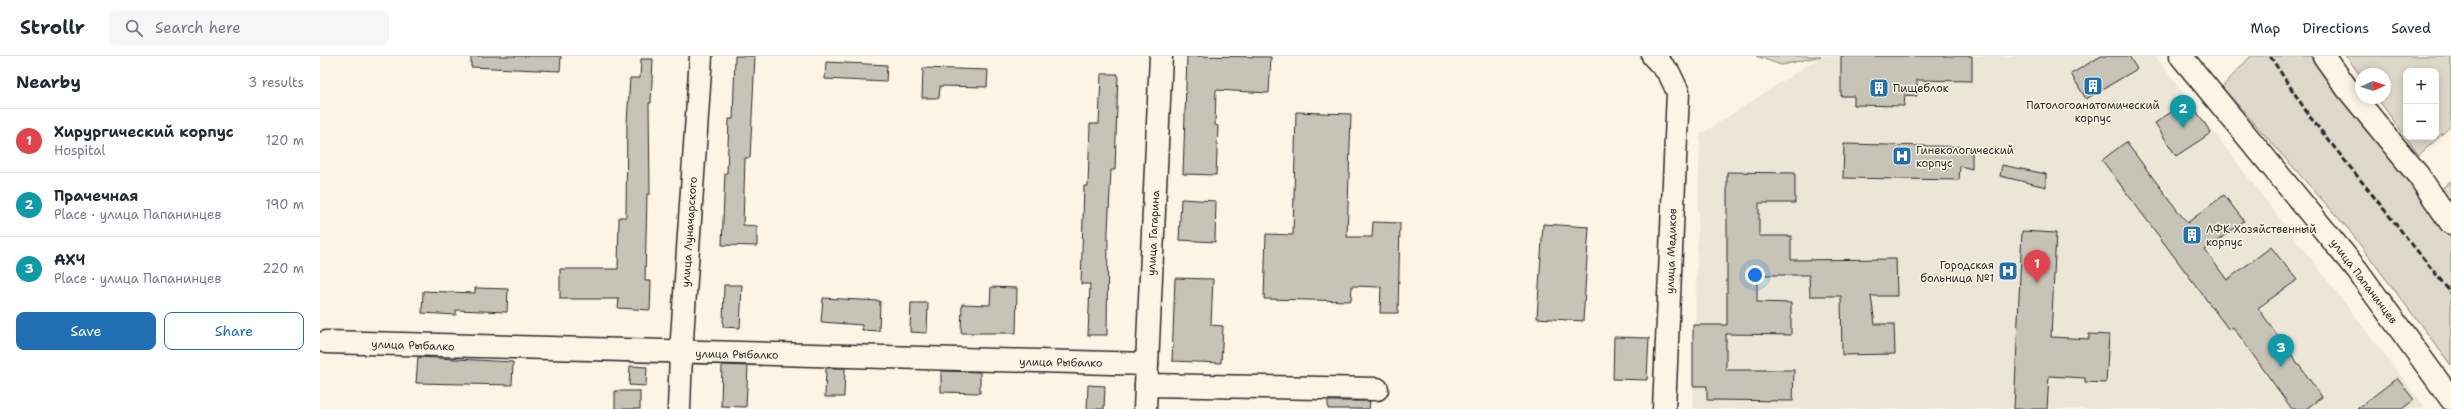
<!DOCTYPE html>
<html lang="en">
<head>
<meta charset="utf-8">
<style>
  :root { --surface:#fff; --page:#f6f6f7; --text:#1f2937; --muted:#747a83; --line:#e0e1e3; --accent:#1f6fb2 }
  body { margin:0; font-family:"Shantell Sans",sans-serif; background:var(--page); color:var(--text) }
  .controls { position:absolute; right:12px; top:12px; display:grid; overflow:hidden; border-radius:8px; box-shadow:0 2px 10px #0003 }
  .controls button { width:36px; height:36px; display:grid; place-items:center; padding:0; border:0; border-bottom:1px solid var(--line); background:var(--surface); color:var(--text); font:20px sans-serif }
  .compass { position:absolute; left:2035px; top:12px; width:36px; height:36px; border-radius:50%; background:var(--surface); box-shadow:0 2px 10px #0003; rotate:87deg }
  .you { position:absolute; left:1435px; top:219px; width:14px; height:14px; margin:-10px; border:3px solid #fff; border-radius:50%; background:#1a73e8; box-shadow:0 0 0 6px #1a73e833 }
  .badge { display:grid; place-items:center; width:26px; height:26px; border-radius:50%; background:var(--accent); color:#fff; font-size:13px; font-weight:700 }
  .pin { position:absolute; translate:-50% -33px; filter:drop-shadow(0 1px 2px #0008) }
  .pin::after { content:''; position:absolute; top:21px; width:14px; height:12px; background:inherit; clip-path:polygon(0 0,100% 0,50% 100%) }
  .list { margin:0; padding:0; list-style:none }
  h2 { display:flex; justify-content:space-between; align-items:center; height:52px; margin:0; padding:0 16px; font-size:17px }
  h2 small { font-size:13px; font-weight:400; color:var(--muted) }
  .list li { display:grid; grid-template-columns:26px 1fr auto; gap:12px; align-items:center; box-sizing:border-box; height:64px; padding:0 16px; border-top:1px solid var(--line) }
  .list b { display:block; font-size:15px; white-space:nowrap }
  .list p { margin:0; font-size:13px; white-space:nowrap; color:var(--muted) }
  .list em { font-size:13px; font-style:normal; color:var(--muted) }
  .actions { display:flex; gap:8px; padding:12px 16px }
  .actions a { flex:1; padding:9px 0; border:1px solid var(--accent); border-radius:8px; text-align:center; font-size:14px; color:var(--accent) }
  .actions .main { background:var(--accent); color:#fff }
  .icon { flex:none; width:22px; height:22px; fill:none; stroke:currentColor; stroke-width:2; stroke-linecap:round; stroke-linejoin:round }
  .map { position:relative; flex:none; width:2131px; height:353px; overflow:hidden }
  header { display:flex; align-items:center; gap:24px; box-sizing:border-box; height:56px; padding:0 20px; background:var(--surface); border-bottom:1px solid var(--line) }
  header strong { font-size:19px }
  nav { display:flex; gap:22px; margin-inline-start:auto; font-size:14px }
  .search { width:280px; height:36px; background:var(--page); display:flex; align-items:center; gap:10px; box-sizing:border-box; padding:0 14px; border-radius:8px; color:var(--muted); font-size:15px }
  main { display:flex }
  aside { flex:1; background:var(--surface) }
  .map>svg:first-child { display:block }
</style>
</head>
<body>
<header>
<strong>Strollr</strong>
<div class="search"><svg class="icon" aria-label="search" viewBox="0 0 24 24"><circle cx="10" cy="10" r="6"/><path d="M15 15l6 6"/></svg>Search here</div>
<nav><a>Map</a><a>Directions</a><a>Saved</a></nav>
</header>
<main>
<aside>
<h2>Nearby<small>3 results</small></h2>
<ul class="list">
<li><span class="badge" style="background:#e0444e">1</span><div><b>Хирургический корпус</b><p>Hospital</p></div><em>120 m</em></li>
<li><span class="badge" style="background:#0f9aa8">2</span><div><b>Прачечная</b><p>Place · улица Папанинцев</p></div><em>190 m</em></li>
<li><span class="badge" style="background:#0f9aa8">3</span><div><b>АХЧ</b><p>Place · улица Папанинцев</p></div><em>220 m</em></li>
</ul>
<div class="actions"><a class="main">Save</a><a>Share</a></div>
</aside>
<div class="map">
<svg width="2131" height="353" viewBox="0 0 2131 353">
  <rect width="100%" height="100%" fill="#fcf5e5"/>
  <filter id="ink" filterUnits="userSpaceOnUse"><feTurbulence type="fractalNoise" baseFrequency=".025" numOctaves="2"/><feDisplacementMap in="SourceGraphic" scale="8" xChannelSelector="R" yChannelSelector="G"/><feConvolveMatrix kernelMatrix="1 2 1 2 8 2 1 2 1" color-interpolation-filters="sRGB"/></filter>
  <g filter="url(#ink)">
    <!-- built -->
    <path fill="#ece6d7" d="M1501,0H1835L2104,350L2100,353H1373L1380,79Z"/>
    <!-- green -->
    <g fill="#ded8ca" stroke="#84827a" fill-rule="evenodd">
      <path d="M1436,0H1501L1461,9Z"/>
      <path d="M1931,0H1990L2131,178V309L2029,174L1902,31Z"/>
      <path d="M2026,0H2131V70L2099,99L2057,42H2065V18H2041V20ZM2086,15H2116V81H2086Z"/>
      <path d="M2131,125V149L2120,134Z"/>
    </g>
    <!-- building -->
    <g fill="#c8c3b7" stroke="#2b2b2b">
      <path d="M151,0H241L240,15L151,11Z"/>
      <path d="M415,0H435L430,102H425L423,169L437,170V190L402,189L405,117H407L409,63H413Z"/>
      <path d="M867,0L951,1L949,37L896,34L895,69L898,70L896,119L863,118Z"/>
      <path d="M1521,0H1652V25L1597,24V40L1585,39L1584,50L1534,49V40H1521Z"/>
      <path d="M1781,0H1809L1817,13L1766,43L1751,18Z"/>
      <path d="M321,3H333L331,47H329L330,138H327L325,225H331L330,254L298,252L299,243H240V213H298L299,161H306L307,66L310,22H320Z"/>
      <path d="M506,6L567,9L566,26L505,23Z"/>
      <path d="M603,12L668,14L667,31L620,30L619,42H602Z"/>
      <path d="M781,18H798L795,114H791L788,176L787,279H768L770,228H761L764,130H768L770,68H779Z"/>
      <path d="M1869,44L1891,77L1856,100L1835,67Z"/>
      <path d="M976,56L1031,58L1027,181H1052L1053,166L1080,167L1078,257H1060L1061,231L1032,230L1031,245L944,243L946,178L973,179Z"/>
      <path d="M1806,86L1867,167L1904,139L1924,165L1885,194L1907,224L1951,191L1977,224L1938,252L2002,341L1986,353H1972L1913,271L1909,274L1782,104Z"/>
      <path d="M1524,88L1652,91V113L1640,110L1639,124L1523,122Z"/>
      <path d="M1682,109L1726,118V131L1680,120Z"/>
      <path d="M1407,116L1475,117V147H1439V180H1471V204L1576,203L1577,240H1551L1555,268H1574L1575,298L1522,299L1521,240H1490L1489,219H1437V246L1471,247V279L1406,278V314H1474L1473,345L1387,344V330H1373V269H1407Z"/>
      <path d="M861,143L896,145L895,186L859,184Z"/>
      <path d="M1223,168L1269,171L1263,265L1217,262Z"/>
      <path d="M1702,175L1736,177L1731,281L1769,283V278L1789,279L1786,327L1765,326V322L1729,320L1727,353H1694Z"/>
      <path d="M855,222L893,223L891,269L903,270L901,307L852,305Z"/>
      <path d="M404,229H422L420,272L403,271Z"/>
      <path d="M671,231L697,232L696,277H641L642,248L670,249Z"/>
      <path d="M155,232L188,233L187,256L136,254V259L102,257L103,235L155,237Z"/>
      <path d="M503,242L560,245L559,275L542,274V269L501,266Z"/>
      <path d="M591,247H608L607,277L590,276Z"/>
      <path d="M1294,281L1329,282L1327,324L1293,323Z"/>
      <path d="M98,301L193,306L192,329L96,327Z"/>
      <path d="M402,309L428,310L426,351L401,350Z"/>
      <path d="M310,310L327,311L326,330L309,329Z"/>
      <path d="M506,312H525L524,341H505Z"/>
      <path d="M621,315L660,316V337L621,336Z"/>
      <path d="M2077,322L2094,344L2082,353H2037Z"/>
      <path d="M768,329L785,330L784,353H767Z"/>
      <rect x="295" y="335" width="25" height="18"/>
      <path d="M1008,345H1050L1049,353H1008Z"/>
    </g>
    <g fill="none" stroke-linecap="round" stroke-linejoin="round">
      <defs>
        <g id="minor">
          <path d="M1333,0L1349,17L1358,36L1344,353"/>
          <path d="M1861,0L2037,214L2131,343"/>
          <path d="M2004,0L2026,31L2098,119L2131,167"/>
          <path d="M6,286L827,308"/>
          <path d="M826,329L1057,333"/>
          <path d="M359,353L361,297L381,0"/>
          <path d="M825,353L841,0"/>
        </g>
      </defs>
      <!-- minor casing -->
      <use href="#minor" stroke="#2b2b2b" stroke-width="25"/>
      <!-- minor -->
      <use href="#minor" stroke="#fcf5e5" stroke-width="22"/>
      <!-- rail -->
      <path stroke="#2b2b2b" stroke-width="3" stroke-dasharray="6 3" stroke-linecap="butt" d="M1950,0L1990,61L2131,237"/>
    </g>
  </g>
  <!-- icons -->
  <defs>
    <symbol id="building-square" viewBox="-11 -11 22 22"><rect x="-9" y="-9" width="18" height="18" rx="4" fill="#1f6fb2" stroke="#fcf5e5"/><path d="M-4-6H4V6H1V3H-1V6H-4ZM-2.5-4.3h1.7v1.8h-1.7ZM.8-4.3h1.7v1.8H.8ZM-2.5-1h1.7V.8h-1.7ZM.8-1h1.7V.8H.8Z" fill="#fff"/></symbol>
    <symbol id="hospital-square" viewBox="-11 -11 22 22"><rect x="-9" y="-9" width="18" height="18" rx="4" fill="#1f6fb2" stroke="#fcf5e5"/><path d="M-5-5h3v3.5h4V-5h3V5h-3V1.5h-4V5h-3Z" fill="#fff"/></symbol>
  </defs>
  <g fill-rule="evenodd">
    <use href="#building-square" x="1762" y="19" width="22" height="22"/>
    <use href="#building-square" x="1548" y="21" width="22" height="22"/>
    <use href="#hospital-square" x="1571" y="89" width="22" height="22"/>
    <use href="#building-square" x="1861" y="168" width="22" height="22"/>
    <use href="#hospital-square" x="1677" y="204" width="22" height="22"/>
  </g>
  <g text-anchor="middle" stroke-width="3" stroke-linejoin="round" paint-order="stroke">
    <!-- poi labels -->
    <g font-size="11" fill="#2b2b2b" stroke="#fcf5e5" text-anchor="start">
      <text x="1573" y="36">Пищеблок</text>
      <text x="1773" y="53" text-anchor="middle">Патологоанатомический<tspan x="1773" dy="13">корпус</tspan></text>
      <text x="1596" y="98">Гинекологический<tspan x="1596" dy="13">корпус</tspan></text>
      <text x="1886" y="177">ЛФК Хозяйственный<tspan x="1886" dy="13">корпус</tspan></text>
      <text x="1674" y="213" text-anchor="end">Городская<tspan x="1674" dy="13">больница №1</tspan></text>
    </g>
    <!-- street labels -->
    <g font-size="11" fill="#2b2b2b" stroke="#fcf5e5">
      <text transform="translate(369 176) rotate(-86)" y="4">улица Луначарского</text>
      <text transform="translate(833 177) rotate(-87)" y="4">улица Гагарина</text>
      <text transform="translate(1351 195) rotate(-88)" y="4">улица Медиков</text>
      <text transform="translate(2044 225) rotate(53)" y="4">улица Папанинцев</text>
      <text transform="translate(93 289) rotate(2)" y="4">улица Рыбалко</text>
      <text transform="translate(417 298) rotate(1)" y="4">улица Рыбалко</text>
      <text transform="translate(741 306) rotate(1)" y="4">улица Рыбалко</text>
    </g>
  </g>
</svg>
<div class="controls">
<button>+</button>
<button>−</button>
</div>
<svg class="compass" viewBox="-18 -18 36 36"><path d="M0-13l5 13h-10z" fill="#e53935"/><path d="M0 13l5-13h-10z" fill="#747a83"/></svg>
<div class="you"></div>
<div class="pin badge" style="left:1717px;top:227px;background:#e0444e">1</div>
<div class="pin badge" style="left:1863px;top:72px;background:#0f9aa8">2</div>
<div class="pin badge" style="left:1961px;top:311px;background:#0f9aa8">3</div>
</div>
</main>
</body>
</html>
